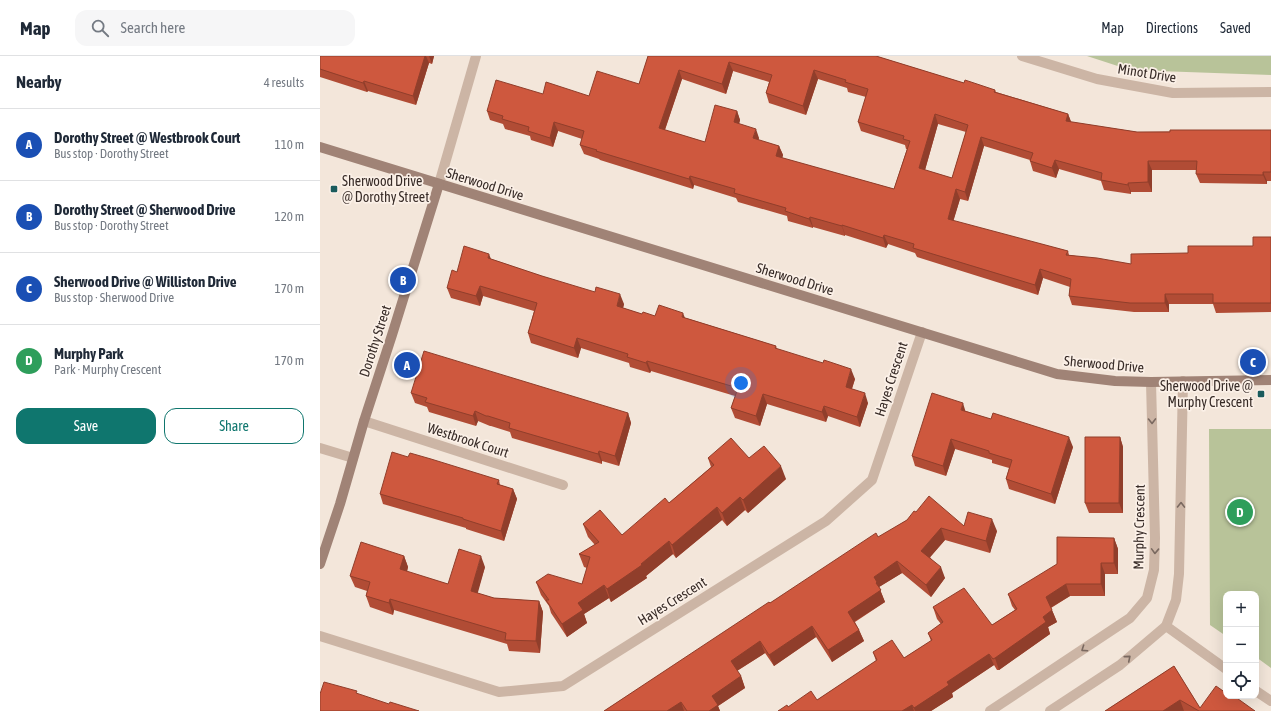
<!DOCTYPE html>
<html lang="en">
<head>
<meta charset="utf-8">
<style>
  :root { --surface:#fff; --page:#f6f6f7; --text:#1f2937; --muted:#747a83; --line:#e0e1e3; --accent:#0f766e }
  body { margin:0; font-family:"Asap Condensed",sans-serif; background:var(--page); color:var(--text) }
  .controls { position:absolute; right:12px; bottom:12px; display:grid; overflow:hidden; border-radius:8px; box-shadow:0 4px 16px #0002 }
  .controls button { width:36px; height:36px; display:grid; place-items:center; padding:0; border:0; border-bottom:1px solid var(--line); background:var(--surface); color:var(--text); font:20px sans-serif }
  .you { position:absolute; left:421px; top:327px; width:14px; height:14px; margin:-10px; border:3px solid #fff; border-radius:50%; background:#1a73e8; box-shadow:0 0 0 6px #1a73e833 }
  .badge { display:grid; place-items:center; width:26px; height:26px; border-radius:50%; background:var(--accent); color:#fff; font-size:13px; font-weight:700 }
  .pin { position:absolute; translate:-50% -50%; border:2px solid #fff; box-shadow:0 1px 4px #0006 }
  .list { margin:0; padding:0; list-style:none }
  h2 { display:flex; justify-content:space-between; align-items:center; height:52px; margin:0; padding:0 16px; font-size:17px }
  h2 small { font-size:13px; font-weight:400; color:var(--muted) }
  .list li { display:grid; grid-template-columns:26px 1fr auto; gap:12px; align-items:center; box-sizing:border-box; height:72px; padding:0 16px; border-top:1px solid var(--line) }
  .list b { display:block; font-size:15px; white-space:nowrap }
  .list p { margin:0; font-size:13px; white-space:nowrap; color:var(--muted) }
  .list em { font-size:13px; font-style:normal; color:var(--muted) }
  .actions { display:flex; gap:8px; padding:12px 16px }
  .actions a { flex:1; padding:9px 0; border:1px solid var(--accent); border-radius:12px; text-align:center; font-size:14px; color:var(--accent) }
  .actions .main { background:var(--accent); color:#fff }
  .icon { flex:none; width:22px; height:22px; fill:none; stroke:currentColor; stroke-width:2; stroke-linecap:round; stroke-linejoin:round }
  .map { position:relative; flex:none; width:951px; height:655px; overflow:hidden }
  header { display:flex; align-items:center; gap:24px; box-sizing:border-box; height:56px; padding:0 20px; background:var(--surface); border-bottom:1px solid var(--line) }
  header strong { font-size:19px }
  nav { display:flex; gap:22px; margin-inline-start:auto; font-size:14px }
  .search { width:280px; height:36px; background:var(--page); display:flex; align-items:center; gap:10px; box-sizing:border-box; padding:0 14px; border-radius:12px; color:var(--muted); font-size:15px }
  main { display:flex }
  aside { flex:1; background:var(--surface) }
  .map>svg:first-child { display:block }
</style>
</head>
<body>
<header>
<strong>Map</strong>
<div class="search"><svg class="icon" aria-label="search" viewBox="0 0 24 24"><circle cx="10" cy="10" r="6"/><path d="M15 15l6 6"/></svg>Search here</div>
<nav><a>Map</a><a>Directions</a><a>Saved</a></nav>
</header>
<main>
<aside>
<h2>Nearby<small>4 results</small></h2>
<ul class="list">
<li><span class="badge" style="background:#1a4fb4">A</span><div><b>Dorothy Street @ Westbrook Court</b><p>Bus stop · Dorothy Street</p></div><em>110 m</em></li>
<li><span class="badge" style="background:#1a4fb4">B</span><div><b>Dorothy Street @ Sherwood Drive</b><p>Bus stop · Dorothy Street</p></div><em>120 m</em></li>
<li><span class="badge" style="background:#1a4fb4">C</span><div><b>Sherwood Drive @ Williston Drive</b><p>Bus stop · Sherwood Drive</p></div><em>170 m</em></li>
<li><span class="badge" style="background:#2e9e5b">D</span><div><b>Murphy Park</b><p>Park · Murphy Crescent</p></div><em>170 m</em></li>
</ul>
<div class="actions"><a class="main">Save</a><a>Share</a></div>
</aside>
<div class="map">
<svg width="951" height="655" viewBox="0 0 951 655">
  <rect width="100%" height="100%" fill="#f3e6da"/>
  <!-- green -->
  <g fill="#b8c399">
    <path d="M767,0H951V19L810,14Z"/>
    <path d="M889,373H951V612L936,601V538H906V580L890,569Z"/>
  </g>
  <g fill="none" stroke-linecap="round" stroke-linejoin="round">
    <!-- street -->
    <g stroke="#ccb5a5" stroke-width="10">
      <path d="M702,0L777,23L853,37L951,36"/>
      <path d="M119,128L156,0"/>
      <path d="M44,365L243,429"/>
      <path d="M0,392L33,402"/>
      <path d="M846,570L906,613"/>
      <path d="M0,580L179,636L243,630L506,465L552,424L602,276"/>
      <path d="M936,635L951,645"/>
      <path d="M670,655L810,562L827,542L834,514L835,482L831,326"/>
      <path d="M730,655L800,609L846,570L856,544L859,518L863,325"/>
    </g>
    <!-- secondary -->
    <g stroke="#a08376" stroke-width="10">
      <path d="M0,91L737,318L795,325L831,326L951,324"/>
      <path d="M0,508L20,448L44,365L72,279L119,128"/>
    </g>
  </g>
  <!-- wall -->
  <g fill="#b14c35" fill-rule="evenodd">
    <path d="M0,0H114L112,8L109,7L96,49L48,35L47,36L0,21Z"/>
    <path d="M328,0H556L644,27L675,34L676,36L748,58L751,66L817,76L951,74V125H947V128L880,127L876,118V114H832V136H811V138L784,134L781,125L739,113L736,122L713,115L710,105V104L664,90L648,145L640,143L633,165L748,195L749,199L811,208L868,197L933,190L951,181V256L896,257L893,248H849V256H814L752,249L749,240L750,231L723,222L718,239L597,201L595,197L568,188L566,192L525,179V180L493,171V172L468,165L467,160L418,146L416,142L374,129L373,133L280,104L279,103L264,98L260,89L262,83L238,75L233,91L211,84L210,80L185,73L183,68L170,64L167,55L223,38L269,40L319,28ZM413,15L449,26L446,37L449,47L486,59L498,23L527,32L528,36L546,41L538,66L541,75L585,89L586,93H587L574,133L462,102L463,99L459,90L438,84L439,82L419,68L420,64L417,55L385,86L345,74L362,23L406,38ZM618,68L646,76L632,122L605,114Z"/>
    <path d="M171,203L304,248L303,252L322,258L335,260L366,262L456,290L457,293L535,323L532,333L548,347L540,371L508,360L506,366L447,348L440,370L415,362L411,352L415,340L331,315L330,317L310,311L309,307L261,292L258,302L211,287L208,277L214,255L163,240L160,250L131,242L127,232L137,216Z"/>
    <path d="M91,337L308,357L311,367L299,410L282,405V408L192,382L190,376L171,370H170L158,365L156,370L109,356L107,351L95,347Z"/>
    <path d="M646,355L753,391L735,448L689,433L686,423L689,412L672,407V404L635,393L626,420L595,410L592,400Z"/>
    <path d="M800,381L803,391V457H769L765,447Z"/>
    <path d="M88,401L179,424L180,429L193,433L197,443L184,485L146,473V472L63,448L60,438Z"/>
    <path d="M388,402H429L466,423L428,457L425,454L407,470L402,464L356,502L353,498L326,520L327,522L291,546L289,542L264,558L267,567L247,581L231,557L229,550L221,539L216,526L262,528L267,512L264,511L259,498L275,489L268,481L263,468L302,479L349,447L391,411Z"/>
    <path d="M596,456L644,470L677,475L670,497L625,484L610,501L625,522L611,541L582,517L559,531L565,546L535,566L539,574L544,585L512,606L496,581L454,610L445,597L417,615L421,620L425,632L398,650L400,655H284L450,547L587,464Z"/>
    <path d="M794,482L798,493V518H785V540H750L731,552L737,566L728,571L730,578L679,614H677L674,609L632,637L633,641L611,655H458L468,651L497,644L556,605L553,596L584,602L611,585L608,577L621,568L617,563L613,551L672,569L695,554L692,550L688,538Z"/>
    <path d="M84,500L88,511L87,516L128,528L165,511L157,537L174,542L219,545L223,556L220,597L189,595L187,588L74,554L73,559L50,551L46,540L47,535L35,531L30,520Z"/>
    <path d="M854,610L880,652L906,640L935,655H785Z"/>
  </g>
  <!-- shaded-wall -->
  <g fill="#903e2b">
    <path d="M105,0H106L109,7L96,49L93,40Z"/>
    <path d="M109,0H114L112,8Z"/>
    <path d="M409,6L413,15L406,38L402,28Z"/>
    <path d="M359,14L362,23L342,82L339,72Z"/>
    <path d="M494,14L498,23L486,59L483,50Z"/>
    <path d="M44,25L48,35L47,36L43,27Z"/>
    <path d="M417,55L420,64L417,75L414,66Z"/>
    <path d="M615,58L618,68L603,121L599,112Z"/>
    <path d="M748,58L752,68L746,65Z"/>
    <path d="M234,66L238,75L233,91L230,82Z"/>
    <path d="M436,73L439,82L436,92L433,82Z"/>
    <path d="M661,81L664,90L648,145L645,136Z"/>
    <path d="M459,90L463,99L460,110L456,100Z"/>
    <path d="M735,104L739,113L736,122L732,112Z"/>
    <path d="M828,105L832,114V136L828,126Z"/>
    <path d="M943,116L947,125V128L943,119Z"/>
    <path d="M370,120L374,129L373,133L369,123Z"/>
    <path d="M808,127L811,136V138L808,129Z"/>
    <path d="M636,133L640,143L631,173L628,163Z"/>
    <path d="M490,161L493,171V172L489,163Z"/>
    <path d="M522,169L525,179V180L522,170Z"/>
    <path d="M564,179L568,188L566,192L563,182Z"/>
    <path d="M169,198L173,208L168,202Z"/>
    <path d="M720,213L723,222L718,239L715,229Z"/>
    <path d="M160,230L163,240L160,250L156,240Z"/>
    <path d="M300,238L304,248L301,260L297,250Z"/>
    <path d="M845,238L849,248V256L845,247Z"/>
    <path d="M363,257L367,267L362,261Z"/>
    <path d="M257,282L261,292L258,302L254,292Z"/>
    <path d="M327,305L331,315L330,317L326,307Z"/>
    <path d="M531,313L535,323L529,341L526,331Z"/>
    <path d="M545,337L548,347L540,371L537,361Z"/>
    <path d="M443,338L447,348L440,370L436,360Z"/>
    <path d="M643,347L646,357L641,354Z"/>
    <path d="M504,350L508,360L506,366L502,356Z"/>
    <path d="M155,355L158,365L156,370L153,360Z"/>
    <path d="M308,357L311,367L299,410L295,400Z"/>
    <path d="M749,381L753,391L735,448L731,438Z"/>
    <path d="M800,381L803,391V457L799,447Z"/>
    <path d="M631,383L635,393L626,420L623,410Z"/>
    <path d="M279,395L282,405V408L278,398Z"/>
    <path d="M461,410L466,423L428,457L423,444Z"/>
    <path d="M193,433L197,443L184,485L181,475Z"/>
    <path d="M420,441L425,454L407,470L402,457Z"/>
    <path d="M397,451L402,464L356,502L352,489Z"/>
    <path d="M672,463L677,475L670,497L666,485Z"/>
    <path d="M621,472L625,484L606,506L601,495Z"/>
    <path d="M794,482L798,493V518L794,507Z"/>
    <path d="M349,485L353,498L326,520L327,522L291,546L287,533L321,508Z"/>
    <path d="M84,500L88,511L84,525L80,513Z"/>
    <path d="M161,500L165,511L155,547L151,535Z"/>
    <path d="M577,505L582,517L559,531L565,546L532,567L528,556L554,521Z"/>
    <path d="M781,507L785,518V540L781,528Z"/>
    <path d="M621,511L625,522L611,541L606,529Z"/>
    <path d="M746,528L750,540L730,552L726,541Z"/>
    <path d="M284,529L289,542L264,558L267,567L247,581L242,568L258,547Z"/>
    <path d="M70,543L74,554L73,559L69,547Z"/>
    <path d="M219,545L223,556L220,597L216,585Z"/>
    <path d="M732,554L737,566L728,571L730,578L679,614L675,602L723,561Z"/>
    <path d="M492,570L496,581L454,610L449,599Z"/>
    <path d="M539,574L544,585L512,606L508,594Z"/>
    <path d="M440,585L445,597L415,616L411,605Z"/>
    <path d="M669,598L674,609L632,637L633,641L611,655H595L594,652L627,626Z"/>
    <path d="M421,620L425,632L398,650L400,655H389L392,640Z"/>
    <path d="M860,644L864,655H843Z"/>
    <path d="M361,646L364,655H347Z"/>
    <path d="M592,649L594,655H582Z"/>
  </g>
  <!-- building -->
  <g fill="#ce583e" stroke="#903e2b" fill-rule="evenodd">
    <path d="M0,0H105L93,40L44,25L43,27L0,13Z"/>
    <path d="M328,0H556L644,27L645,24L675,34L674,36L748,58L746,65L817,76H850V74H951V116H943V119L876,118L877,105H828V126L808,127V129L781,124L782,117L735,104L732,112L710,105L713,97L661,81L645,136L636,133L628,163L748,195L746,199L777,202L811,208V198L868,197V190H933V181H951V247H893V238H845V247H810L749,240L751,223L720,213L715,229L593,192L594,188L564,179L563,182L522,169V170L490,161L489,163L465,155L466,152L414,137L415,133L370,120L369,123L276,95L277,94L260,89L264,75L234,66L230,82L208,75L209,71L182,63L183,60L167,55L176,24L223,38L226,26L269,40L277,15L319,28ZM409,6L452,19L446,37L483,50L494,14L526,24L525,26L548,33L538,66L584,80L583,83L590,85L574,133L456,100L459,90L433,82L436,73L414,66L417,55L395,49L385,86L339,72L359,14L402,28ZM615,58L648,69L632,122L599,112Z"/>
    <path d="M144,190L169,198L168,202L222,220L275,236L276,231L300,238L297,250L322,258L323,256L335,260L339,249L363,257L362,261L456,290L455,292L503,307L504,304L531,313L526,331L545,337L537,361L504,350L502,356L443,338L436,360L411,352L418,332L327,305L326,307L307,301L308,298L257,282L254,292L208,277L217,247L160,230L156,240L127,232L132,214L137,216Z"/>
    <path d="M104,295L308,357L295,400L279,395L278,398L189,372L190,367L168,360H166L155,355L153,360L105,346L107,342L91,337Z"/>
    <path d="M612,337L643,347L641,354L671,363L673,357L749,381L731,438L686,423L692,404L669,397V395L631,383L623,410L592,400Z"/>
    <path d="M765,381H800L799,447H765Z"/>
    <path d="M411,382L429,402L444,390L461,410L423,444L420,441L402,457L397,451L352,489L349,485L321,508L322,509L287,533L284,529L258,547L263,554L242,568L226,544H229L216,526L228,518L262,528L270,501L259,498L279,486L263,468L280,454L302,479L345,442L349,447L394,409L388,402Z"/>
    <path d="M72,396L88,401L90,397L111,403L179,424L177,428L193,433L181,475L143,463V462L60,438Z"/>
    <path d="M609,440L644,470L648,456L672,463L666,485L621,472L601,495L621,511L606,529L577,505L554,521L557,526L556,527L561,534L528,556L539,574L508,594L492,570L449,599L440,585L411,605L421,620L392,640L398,649L389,655H367L361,646L347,655H284L449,546L450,547L556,477L558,481L587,464L594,455L596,456Z"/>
    <path d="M737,481L794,482V507H781V528H746L726,541L732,554L723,561L726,566L675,602L673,603L669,598L627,626L629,629L594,652L592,649L582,655H458L467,649L468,651L491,635L497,644L557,604L553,596L572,584L584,602L612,584L608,577L623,566L613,551L644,532L672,569L697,553L688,538L737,508Z"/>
    <path d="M41,486L84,500L80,513L128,528L139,493L161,500L151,535L174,542L219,545L216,585L185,584L186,577L70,543L69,547L46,540L50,526L30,520Z"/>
    <path d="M854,610L880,652L896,630L906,637V640H910L911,641V640H914L935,655H879L860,644L843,655H785Z"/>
    <path d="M4,626L37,635L36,637L69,648L70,646L99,655H0V638Z"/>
  </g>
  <!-- one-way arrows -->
  <defs><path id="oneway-chevron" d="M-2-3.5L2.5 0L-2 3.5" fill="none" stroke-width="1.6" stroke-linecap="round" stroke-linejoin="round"/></defs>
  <g stroke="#7a6960">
    <use href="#oneway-chevron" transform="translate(832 365) rotate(89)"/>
    <use href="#oneway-chevron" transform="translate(861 449) rotate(-89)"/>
    <use href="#oneway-chevron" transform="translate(835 495) rotate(92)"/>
    <use href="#oneway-chevron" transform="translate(764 593) rotate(146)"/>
    <use href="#oneway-chevron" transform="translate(808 602) rotate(-40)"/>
  </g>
  <!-- markers -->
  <g fill="#1a5b5c" stroke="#fbf0e7" stroke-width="1.5">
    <rect x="10" y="129" width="8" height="8" rx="2"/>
    <rect x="937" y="334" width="8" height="8" rx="2"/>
  </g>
  <g text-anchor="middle" stroke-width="3.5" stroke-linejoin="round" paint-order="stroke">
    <!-- street labels -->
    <g font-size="14" fill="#372b27" stroke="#fbf0e7">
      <text transform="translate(827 17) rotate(9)" y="5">Minot Drive</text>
      <text transform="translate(165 128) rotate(17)" y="5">Sherwood Drive</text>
      <text transform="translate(475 223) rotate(17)" y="5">Sherwood Drive</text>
      <text transform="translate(55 285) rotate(-72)" y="5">Dorothy Street</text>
      <text transform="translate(784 308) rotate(5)" y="5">Sherwood Drive</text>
      <text transform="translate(571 323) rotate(-72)" y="5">Hayes Crescent</text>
      <text transform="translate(148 384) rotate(18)" y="5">Westbrook Court</text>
      <text transform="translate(819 471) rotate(-89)" y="5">Murphy Crescent</text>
      <text transform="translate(352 545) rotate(-32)" y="5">Hayes Crescent</text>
    </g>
    <!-- poi labels -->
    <g font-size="14" fill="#372b27" stroke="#fbf0e7" text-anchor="start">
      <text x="22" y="130">Sherwood Drive<tspan x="22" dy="16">@ Dorothy Street</tspan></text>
      <text x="933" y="335" text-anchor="end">Sherwood Drive @<tspan x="933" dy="16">Murphy Crescent</tspan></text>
    </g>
  </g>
</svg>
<div class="controls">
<button>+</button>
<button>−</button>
<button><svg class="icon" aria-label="locate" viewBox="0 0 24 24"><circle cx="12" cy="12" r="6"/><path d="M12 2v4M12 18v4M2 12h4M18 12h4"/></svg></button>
</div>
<div class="you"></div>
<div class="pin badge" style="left:87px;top:309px;background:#1a4fb4">A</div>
<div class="pin badge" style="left:83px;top:224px;background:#1a4fb4">B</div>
<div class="pin badge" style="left:933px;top:306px;background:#1a4fb4">C</div>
<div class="pin badge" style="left:920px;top:456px;background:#2e9e5b">D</div>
</div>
</main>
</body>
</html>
